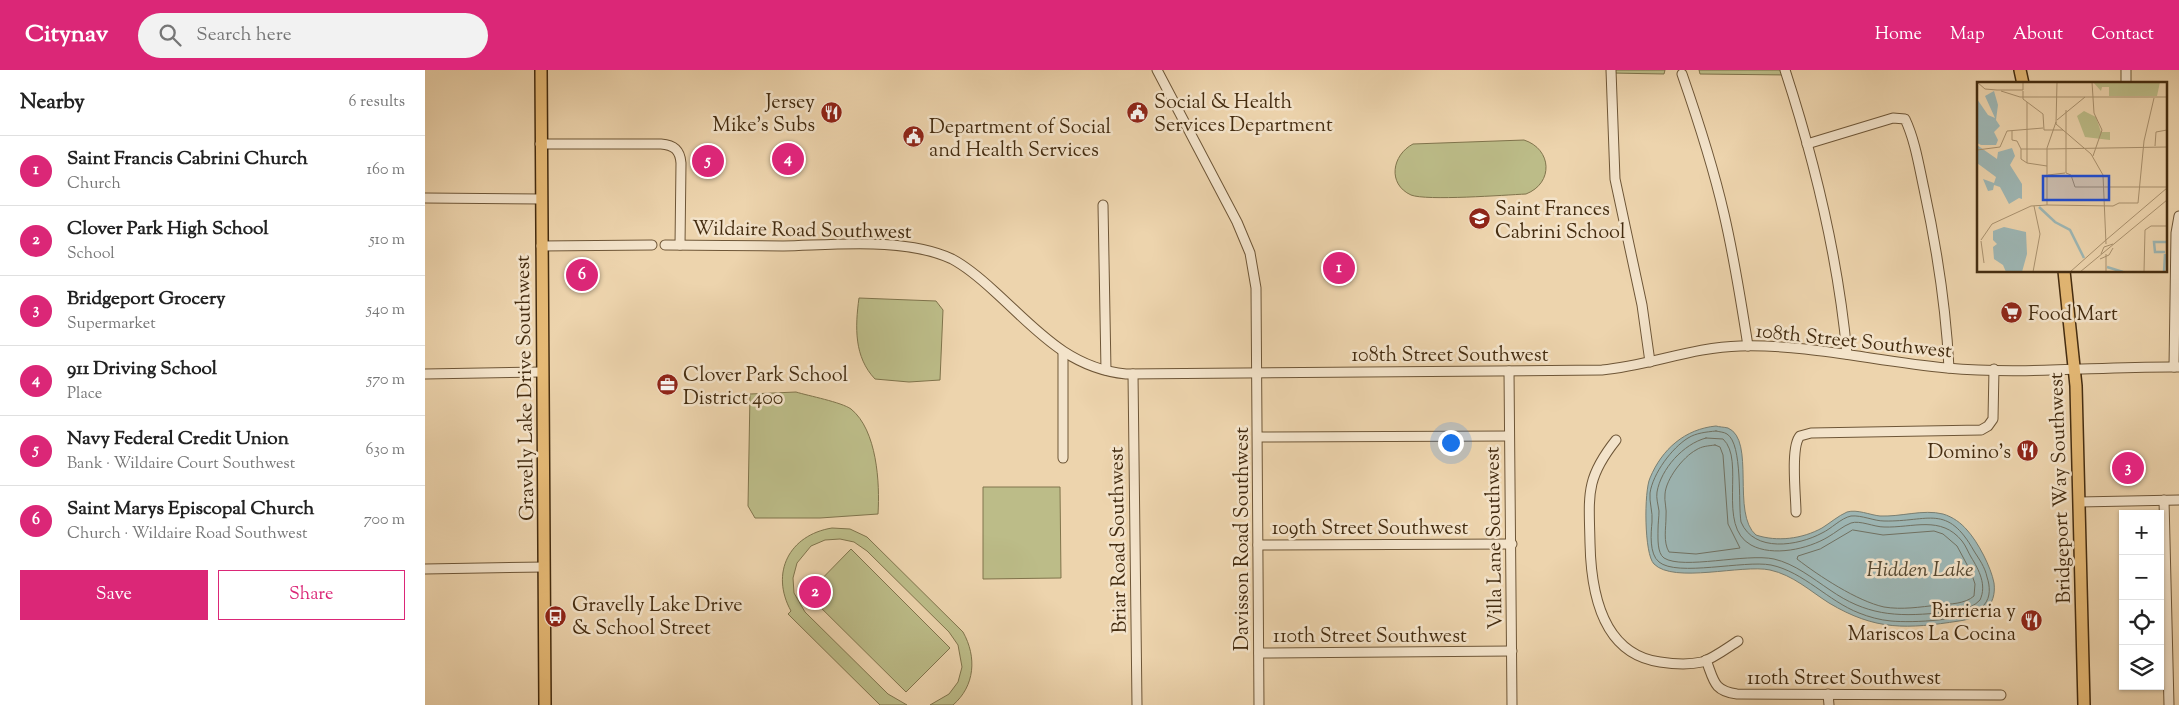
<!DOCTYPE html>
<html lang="en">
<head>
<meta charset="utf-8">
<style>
  :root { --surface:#fff; --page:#f2f2f2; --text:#222; --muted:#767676; --line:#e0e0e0; --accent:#db2777 }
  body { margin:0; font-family:"Sorts Mill Goudy",serif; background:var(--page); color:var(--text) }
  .controls { position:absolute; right:15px; bottom:15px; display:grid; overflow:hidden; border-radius:0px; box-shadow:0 1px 4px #0004 }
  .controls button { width:45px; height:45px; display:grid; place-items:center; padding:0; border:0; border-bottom:1px solid var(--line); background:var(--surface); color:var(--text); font:25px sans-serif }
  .you { position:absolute; left:1025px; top:372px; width:18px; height:18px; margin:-12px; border:4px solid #fff; border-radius:50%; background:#1a73e8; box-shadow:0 0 0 8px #1a73e833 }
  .badge { display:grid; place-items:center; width:32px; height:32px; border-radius:50%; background:var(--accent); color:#fff; font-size:16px; font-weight:700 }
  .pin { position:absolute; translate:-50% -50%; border:2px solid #fff; box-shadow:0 1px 5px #0006 }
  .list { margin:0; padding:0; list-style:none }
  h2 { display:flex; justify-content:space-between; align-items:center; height:65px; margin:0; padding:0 20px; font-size:21px }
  h2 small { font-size:16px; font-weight:400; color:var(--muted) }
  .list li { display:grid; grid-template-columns:32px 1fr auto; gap:15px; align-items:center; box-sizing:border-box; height:70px; padding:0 20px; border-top:1px solid var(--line) }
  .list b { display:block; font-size:19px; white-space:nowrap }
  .list p { margin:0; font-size:16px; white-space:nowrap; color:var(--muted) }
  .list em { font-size:16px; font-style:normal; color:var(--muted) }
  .actions { display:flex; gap:10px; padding:15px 20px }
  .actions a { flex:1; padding:11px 0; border:1px solid var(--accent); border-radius:0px; text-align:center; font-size:18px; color:var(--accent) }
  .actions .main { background:var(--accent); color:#fff }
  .icon { flex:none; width:28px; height:28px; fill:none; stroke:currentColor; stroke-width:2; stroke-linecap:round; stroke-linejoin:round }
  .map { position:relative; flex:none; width:1754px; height:635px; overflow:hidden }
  header { display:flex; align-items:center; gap:30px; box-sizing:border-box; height:70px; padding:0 25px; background:var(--accent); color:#fff }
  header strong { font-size:24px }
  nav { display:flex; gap:28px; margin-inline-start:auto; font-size:18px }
  .search { width:350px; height:45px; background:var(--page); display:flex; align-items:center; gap:12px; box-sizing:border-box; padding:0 18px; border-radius:28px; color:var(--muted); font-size:19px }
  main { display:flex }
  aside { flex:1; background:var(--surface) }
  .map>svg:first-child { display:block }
</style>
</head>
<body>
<header>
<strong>Citynav</strong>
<div class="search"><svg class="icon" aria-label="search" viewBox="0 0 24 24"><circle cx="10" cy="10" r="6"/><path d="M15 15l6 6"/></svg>Search here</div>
<nav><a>Home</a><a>Map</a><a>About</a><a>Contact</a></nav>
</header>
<main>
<aside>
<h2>Nearby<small>6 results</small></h2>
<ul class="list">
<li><span class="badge">1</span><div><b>Saint Francis Cabrini Church</b><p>Church</p></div><em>160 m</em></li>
<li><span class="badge">2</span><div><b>Clover Park High School</b><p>School</p></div><em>510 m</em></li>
<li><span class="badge">3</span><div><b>Bridgeport Grocery</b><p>Supermarket</p></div><em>540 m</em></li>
<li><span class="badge">4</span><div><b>911 Driving School</b><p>Place</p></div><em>570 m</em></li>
<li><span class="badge">5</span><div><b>Navy Federal Credit Union</b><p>Bank · Wildaire Court Southwest</p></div><em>630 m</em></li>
<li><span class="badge">6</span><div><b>Saint Marys Episcopal Church</b><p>Church · Wildaire Road Southwest</p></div><em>700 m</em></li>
</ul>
<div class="actions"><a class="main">Save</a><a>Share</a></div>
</aside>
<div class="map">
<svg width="1754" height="635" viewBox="0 0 1754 635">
  <rect width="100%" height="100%" fill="#edd4ad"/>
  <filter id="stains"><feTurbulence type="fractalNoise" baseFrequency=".004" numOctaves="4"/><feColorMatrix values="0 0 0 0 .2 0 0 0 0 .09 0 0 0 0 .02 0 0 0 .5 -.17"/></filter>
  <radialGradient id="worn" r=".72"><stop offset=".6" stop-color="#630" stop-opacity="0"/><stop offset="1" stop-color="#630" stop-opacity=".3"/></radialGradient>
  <!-- green -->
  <g fill="#bcbc88" stroke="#80744c">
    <path d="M1186,0H1240L1239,4L1186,3Z"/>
    <path d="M1274,0H1360L1362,5L1275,4Z"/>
    <path d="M1099,70C1127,79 1129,113 1101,124C1080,125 1001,131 986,125C962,114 967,85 988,74Z"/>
    <path d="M434,228L511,231L518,240L515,310L484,312L450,309C429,287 430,257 434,228Z"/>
    <path d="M371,322C384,326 416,332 426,339C452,360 455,413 453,444L395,448H330L323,436L325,324Z"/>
    <path d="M558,417H635L636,508L558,509Z"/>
    <path d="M407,458L425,459L442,467L538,562C552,587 550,616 528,635H505L524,624L533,612L537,597L533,575L524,562L442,481L429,472L415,469L400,470L386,476L372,493L368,508L369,523L380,542L463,624L482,635H455L363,544L366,541C345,503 364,465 407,458Z"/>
    <path d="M426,479L525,578L481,622L382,524Z"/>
  </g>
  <!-- water -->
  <path fill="#9db6b4" stroke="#797f72" d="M1291,356C1294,357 1299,357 1303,358C1331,370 1306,444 1331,465C1352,472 1377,469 1397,458C1405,453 1413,446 1422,442C1432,439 1445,445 1455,446C1476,447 1498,439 1518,444C1528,447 1536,453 1542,460C1553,472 1566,497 1569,513C1572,536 1556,548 1534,551C1482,559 1451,561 1404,533C1385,521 1368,505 1345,500C1317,494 1249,514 1229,494C1219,484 1219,421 1225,408C1237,379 1260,359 1291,356Z"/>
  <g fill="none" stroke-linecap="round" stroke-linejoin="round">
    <!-- shore -->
    <g stroke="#707162" stroke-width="1">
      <path d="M1291,361C1295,362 1299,362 1302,364C1318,374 1313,434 1316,452C1329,483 1373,476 1397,463C1406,459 1416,448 1426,446C1437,445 1449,451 1459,451C1504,452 1522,433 1549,481C1554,489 1560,497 1562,507C1565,516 1566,527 1559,535C1546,551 1486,553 1466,551C1455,550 1444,547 1434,543C1403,531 1379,502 1346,495C1319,490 1252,507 1234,492C1224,484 1226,463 1227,452C1228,442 1224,432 1225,423C1228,403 1247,378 1263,368C1271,363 1281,362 1291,361Z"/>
      <path d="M1281,368L1298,369C1321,390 1291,456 1326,475C1348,487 1383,479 1403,467C1410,463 1418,456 1426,453C1435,450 1449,457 1459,457C1488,458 1516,445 1537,471C1541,476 1543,482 1546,487C1554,500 1562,515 1555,530C1545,541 1527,541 1513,543C1470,547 1441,545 1405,520C1387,508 1370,494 1349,489C1321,483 1258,500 1239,488C1232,483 1233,468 1233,460C1233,453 1234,447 1234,441C1233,434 1231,428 1232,422C1236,399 1258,374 1281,368Z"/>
      <path d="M1290,375L1295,377L1298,385L1303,454L1315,478L1271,484L1244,482C1238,472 1241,458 1241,447C1242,439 1239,431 1240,424C1241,409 1258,387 1271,380C1277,376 1283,376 1290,375Z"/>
      <path d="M1428,460L1458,465L1509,461L1518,464L1532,476L1546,502L1550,514L1549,526C1540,534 1525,534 1513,535C1495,537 1477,540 1459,537C1432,531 1394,506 1372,489L1373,486L1395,479Z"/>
    </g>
    <defs>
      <g id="minor">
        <path d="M732,0L812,152L825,183L831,218L834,635"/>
        <path d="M1186,0L1190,109L1217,235L1225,292"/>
        <path d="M1360,0C1390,92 1413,187 1422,284"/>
        <path d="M1701,0V14"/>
        <path d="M1257,4C1273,50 1288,96 1299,144C1309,187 1316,231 1323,276"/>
        <path d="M115,74H236C249,75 255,80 256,93L255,175"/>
        <path d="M1382,74L1468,48L1480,49C1490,70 1494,96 1499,119C1512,179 1521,237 1524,298"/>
        <path d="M0,128L116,129"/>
        <path d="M678,135L681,300"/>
        <path d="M240,175C279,175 319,176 358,176C409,175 480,167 527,189C542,197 556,209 569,221C610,258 642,298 701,304L1177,300C1223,296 1268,277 1315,276C1385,274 1453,292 1522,298C1598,305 1678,296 1754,297"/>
        <path d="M116,176L227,175"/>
        <path d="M638,283V388"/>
        <path d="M1749,297L1751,163L1754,146"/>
        <path d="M1084,301L1087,635"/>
        <path d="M0,304L117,302"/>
        <path d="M708,304L712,635"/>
        <path d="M833,367L1084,366"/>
        <path d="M1191,370C1160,409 1164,425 1165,473C1166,522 1177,584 1235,592C1248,594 1264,595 1277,592C1289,588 1302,578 1313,571"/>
        <path d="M1739,430L1744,635"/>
        <path d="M1654,432L1754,430"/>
        <path d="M1371,442C1371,426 1365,377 1375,366L1386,363L1556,360L1563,356L1568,349L1569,299"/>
        <path d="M833,475L1087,474"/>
        <path d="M0,499L119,497"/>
        <path d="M834,583L1087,581"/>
        <path d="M1281,590C1289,610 1288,621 1312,624L1576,625"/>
        <path d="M1403,624L1404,635"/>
      </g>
      <g id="major">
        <path d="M116,0L120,635"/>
        <path d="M1595,0L1598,14"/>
        <path d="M1639,201L1651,316L1659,635"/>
      </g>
    </defs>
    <!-- minor casing -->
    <use href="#minor" stroke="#6e5637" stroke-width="11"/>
    <!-- major casing -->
    <use href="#major" stroke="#442c10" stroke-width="14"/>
    <!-- minor -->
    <use href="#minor" stroke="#f3e3ca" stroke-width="9"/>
    <!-- major -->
    <use href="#major" stroke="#e6ba76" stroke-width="11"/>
  </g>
  <!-- icons -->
  <defs>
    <symbol id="restaurant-disc" viewBox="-11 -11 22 22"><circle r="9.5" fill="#8f2418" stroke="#f3e3ca"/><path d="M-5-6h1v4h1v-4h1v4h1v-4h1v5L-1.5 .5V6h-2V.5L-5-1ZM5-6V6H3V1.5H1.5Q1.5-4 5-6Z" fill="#fff"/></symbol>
    <symbol id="civic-disc" viewBox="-11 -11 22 22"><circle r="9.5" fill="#8f2418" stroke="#f3e3ca"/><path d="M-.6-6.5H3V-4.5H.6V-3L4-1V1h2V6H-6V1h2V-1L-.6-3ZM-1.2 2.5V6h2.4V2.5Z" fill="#fff"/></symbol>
    <symbol id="school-disc" viewBox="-11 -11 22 22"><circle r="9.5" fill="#8f2418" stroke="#f3e3ca"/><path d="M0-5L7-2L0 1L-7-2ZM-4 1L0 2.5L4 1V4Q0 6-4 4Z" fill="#fff"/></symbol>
    <symbol id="supermarket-disc" viewBox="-11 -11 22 22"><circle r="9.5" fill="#8f2418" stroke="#f3e3ca"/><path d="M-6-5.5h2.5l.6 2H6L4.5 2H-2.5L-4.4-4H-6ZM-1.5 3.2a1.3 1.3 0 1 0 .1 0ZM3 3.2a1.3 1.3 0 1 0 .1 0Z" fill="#fff"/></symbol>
    <symbol id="office-disc" viewBox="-11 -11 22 22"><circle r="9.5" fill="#8f2418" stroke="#f3e3ca"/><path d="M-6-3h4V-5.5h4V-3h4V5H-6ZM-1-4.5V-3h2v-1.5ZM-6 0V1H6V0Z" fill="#fff"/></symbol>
    <symbol id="bus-disc" viewBox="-11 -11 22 22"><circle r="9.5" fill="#8f2418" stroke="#f3e3ca"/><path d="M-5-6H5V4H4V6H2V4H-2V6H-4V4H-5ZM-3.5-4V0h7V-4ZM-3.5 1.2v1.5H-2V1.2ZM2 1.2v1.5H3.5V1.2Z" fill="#fff"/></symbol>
  </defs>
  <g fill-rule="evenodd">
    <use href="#restaurant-disc" x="394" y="30" width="25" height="25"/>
    <use href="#civic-disc" x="700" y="30" width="25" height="25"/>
    <use href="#civic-disc" x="476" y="54" width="25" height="25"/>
    <use href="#school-disc" x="1042" y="136" width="25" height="25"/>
    <use href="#supermarket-disc" x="1574" y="230" width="25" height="25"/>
    <use href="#office-disc" x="230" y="302" width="25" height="25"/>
    <use href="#restaurant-disc" x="1590" y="368" width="25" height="25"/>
    <use href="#bus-disc" x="118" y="534" width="25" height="25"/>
    <use href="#restaurant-disc" x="1594" y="538" width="25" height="25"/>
  </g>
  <g text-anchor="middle" stroke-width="5" stroke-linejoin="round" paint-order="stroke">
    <!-- poi labels -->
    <g font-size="20" fill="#442c10" stroke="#f3e3ca" text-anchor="start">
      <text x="390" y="38" text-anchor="end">Jersey<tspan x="390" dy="23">Mike's Subs</tspan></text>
      <text x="729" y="38">Social &amp; Health<tspan x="729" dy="23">Services Department</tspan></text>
      <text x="504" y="63">Department of Social<tspan x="504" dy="23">and Health Services</tspan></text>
      <text x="1070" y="145">Saint Frances<tspan x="1070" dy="23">Cabrini School</tspan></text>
      <text x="1603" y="250">Food Mart</text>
      <text x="258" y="311">Clover Park School<tspan x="258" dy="23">District 400</tspan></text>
      <text x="1586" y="388" text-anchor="end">Domino's</text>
      <text x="147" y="541">Gravelly Lake Drive<tspan x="147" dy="23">&amp; School Street</tspan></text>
      <text x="1591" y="547" text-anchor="end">Birrieria y<tspan x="1591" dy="23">Mariscos La Cocina</tspan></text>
    </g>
    <!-- street labels -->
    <g font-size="20" fill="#442c10" stroke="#f3e3ca">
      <text transform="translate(377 159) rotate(1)" y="7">Wildaire Road Southwest</text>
      <text transform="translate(1429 270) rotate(6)" y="7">108th Street Southwest</text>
      <text x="1025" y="291">108th Street Southwest</text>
      <text transform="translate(99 318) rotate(-91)" y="7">Gravelly Lake Drive Southwest</text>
      <text transform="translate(1634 418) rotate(-92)" y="7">Bridgeport Way Southwest</text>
      <text x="945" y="464">109th Street Southwest</text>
      <text transform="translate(1068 468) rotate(-91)" y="7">Villa Lane Southwest</text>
      <text transform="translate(816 469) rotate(-90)" y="7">Davisson Road Southwest</text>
      <text transform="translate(692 470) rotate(-91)" y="7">Briar Road Southwest</text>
      <text x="945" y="572">110th Street Southwest</text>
      <text x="1419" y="614">110th Street Southwest</text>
    </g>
    <!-- water labels -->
    <g font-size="21" font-style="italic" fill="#564831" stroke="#f3e3ca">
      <text x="1495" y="506">Hidden Lake</text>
    </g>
  </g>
  <!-- overview -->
  <g transform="translate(1552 12)">
    <rect width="190" height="190" fill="#edd4ad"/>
    <path d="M116,0H183L180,14H132V5H125L124,9ZM107,29L119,35L124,50H133V58L108,55L100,34Z" fill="#bcbc88"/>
    <path d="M17,9L21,23L19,38L23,44L17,50L21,58L19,63H4L0,61V17L11,33L18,36L8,14ZM0,63L20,77L21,70L35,66L38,74L33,83L45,102V117L42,116L32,122L23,105L17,103L16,108L11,109L6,97L17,101L19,95L0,81ZM27,145L49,150L50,172L45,190H29L26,183L17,177L16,165L20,162L16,158V149Z" fill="#9db6b4"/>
    <path fill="none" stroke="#9db6b4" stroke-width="2.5" d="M62,125L78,140L93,148L107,176M188,170H178L177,160H190M130,185L146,190M187,190L188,172"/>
    <path fill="none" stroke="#a9916e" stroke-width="1" d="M0,0L8,7L20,8H46V0M80,0L79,42L114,72L126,93L129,162M115,0L117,31L125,48L116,74M24,9L43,15H190M46,9V17L66,32M50,20V81M66,32L67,48H86M80,38L108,15M35,49V58L40,59L44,67M178,64L179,50L190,48M44,67H70M44,67V77L50,81M70,67L190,65M0,68L23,65L30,49L66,46M50,81L70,84M89,91L94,93L98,105H190M89,91V28M71,93L88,91M70,123L136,124L142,121H161L167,59L177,16M4,158L15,142L54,124L70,123V66L79,40M129,158L190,106M4,159L7,181M124,172L127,165L136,162M129,172V190M123,177L132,173L136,166M56,190L63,152L57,124M93,190L129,158M103,190L190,118M167,190L168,148L174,144H190"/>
    <path fill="#1d4ed8" fill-opacity="0.15" stroke="#1d4ed8" stroke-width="2.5" d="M66,94H132V118H66Z"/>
    <rect width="190" height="190" fill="none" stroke="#442c10" stroke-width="2.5"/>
  </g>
  <rect width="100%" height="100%" filter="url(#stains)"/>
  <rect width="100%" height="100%" fill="url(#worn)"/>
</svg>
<div class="controls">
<button>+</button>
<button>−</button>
<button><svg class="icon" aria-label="locate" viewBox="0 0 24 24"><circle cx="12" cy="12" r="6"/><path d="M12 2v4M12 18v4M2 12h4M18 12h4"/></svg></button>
<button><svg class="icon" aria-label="layers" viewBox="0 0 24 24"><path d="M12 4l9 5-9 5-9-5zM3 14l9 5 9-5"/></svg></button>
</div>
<div class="you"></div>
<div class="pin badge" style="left:914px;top:198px">1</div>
<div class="pin badge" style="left:390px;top:522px">2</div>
<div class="pin badge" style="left:1703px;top:398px">3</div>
<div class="pin badge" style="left:363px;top:89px">4</div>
<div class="pin badge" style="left:283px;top:91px">5</div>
<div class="pin badge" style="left:157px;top:205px">6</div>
</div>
</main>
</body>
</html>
